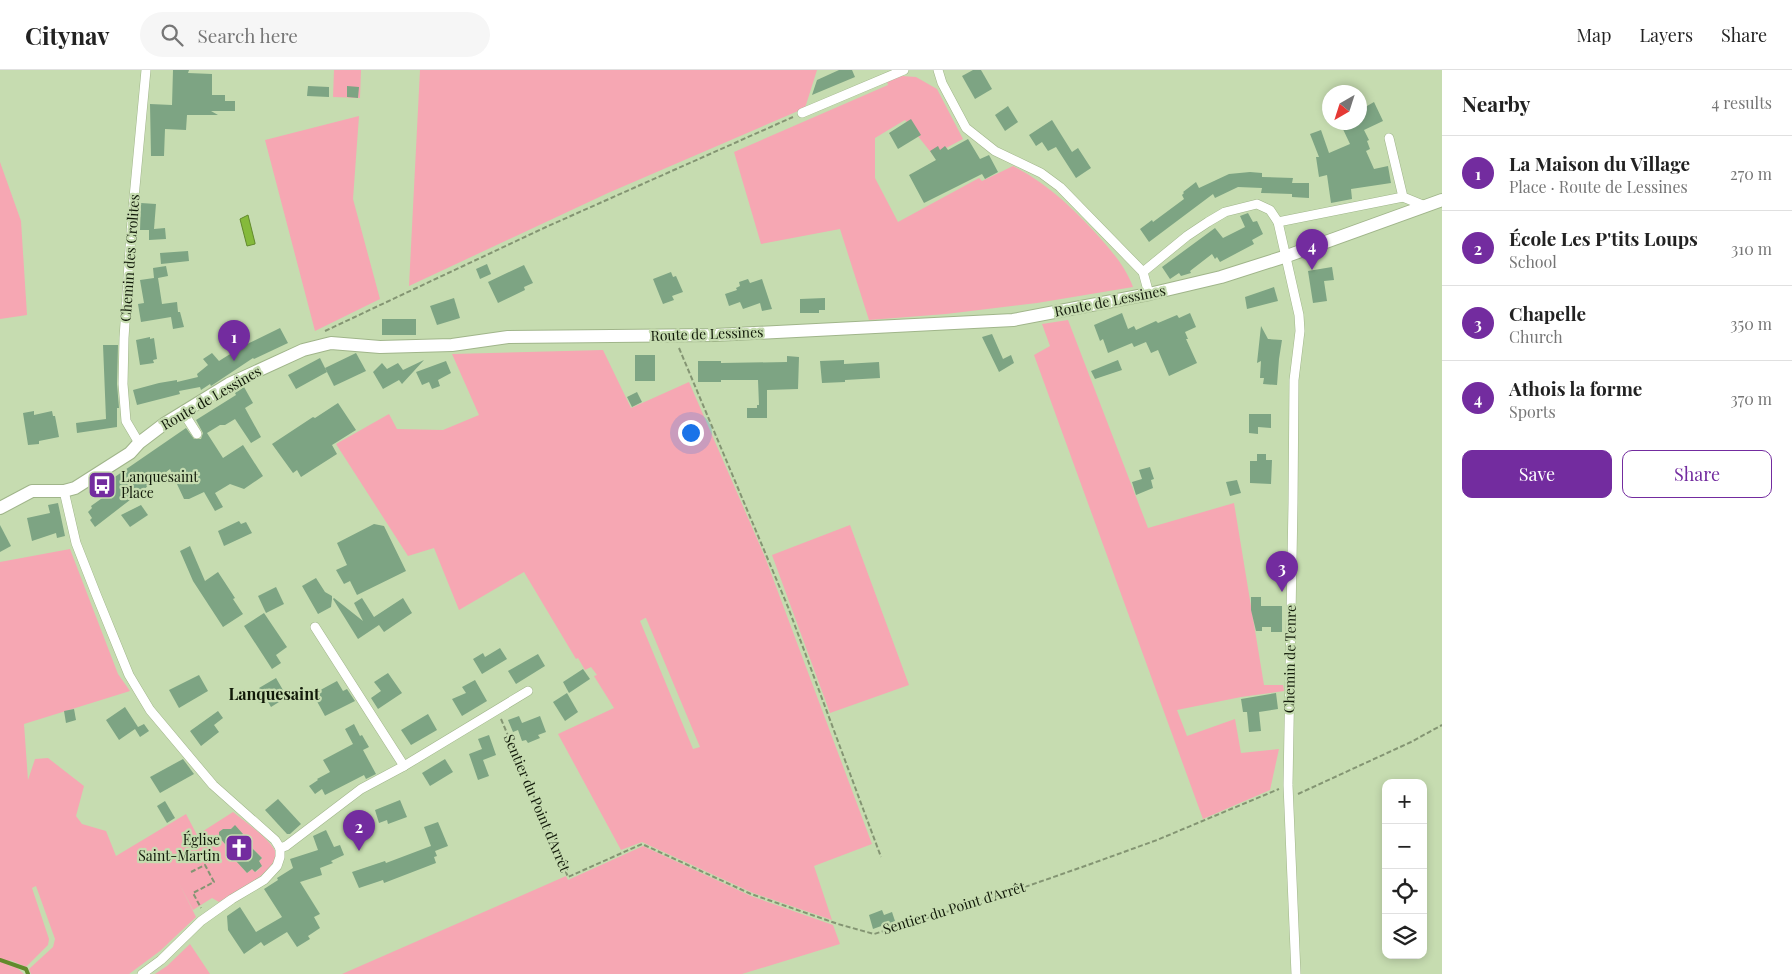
<!DOCTYPE html>
<html lang="en">
<head>
<meta charset="utf-8">
<style>
  :root { --surface:#fff; --page:#f6f6f6; --text:#222; --muted:#767676; --line:#e0e0e0; --accent:#732c9f }
  body { margin:0; font-family:"Playfair Display",serif; background:var(--page); color:var(--text) }
  .controls { position:absolute; right:15px; bottom:15px; display:grid; overflow:hidden; border-radius:10px; box-shadow:0 2px 8px #0003 }
  .controls button { width:45px; height:45px; display:grid; place-items:center; padding:0; border:0; border-bottom:1px solid var(--line); background:var(--surface); color:var(--text); font:25px sans-serif }
  .compass { position:absolute; left:1322px; top:15px; width:45px; height:45px; border-radius:50%; background:var(--surface); box-shadow:0 2px 8px #0003; rotate:219deg }
  .you { position:absolute; left:690px; top:362px; width:18px; height:18px; margin:-12px; border:4px solid #fff; border-radius:50%; background:#1a73e8; box-shadow:0 0 0 8px #1a73e833 }
  .badge { display:grid; place-items:center; width:32px; height:32px; border-radius:50%; background:var(--accent); color:#fff; font-size:16px; font-weight:700 }
  .pin { position:absolute; translate:-50% -41px; filter:drop-shadow(0 1px 2px #0008) }
  .pin::after { content:''; position:absolute; top:26px; width:18px; height:15px; background:inherit; clip-path:polygon(0 0,100% 0,50% 100%) }
  .list { margin:0; padding:0; list-style:none }
  h2 { display:flex; justify-content:space-between; align-items:center; height:65px; margin:0; padding:0 20px; font-size:21px }
  h2 small { font-size:16px; font-weight:400; color:var(--muted) }
  .list li { display:grid; grid-template-columns:32px 1fr auto; gap:15px; align-items:center; box-sizing:border-box; height:75px; padding:0 20px; border-top:1px solid var(--line) }
  .list b { display:block; font-size:19px; white-space:nowrap }
  .list p { margin:0; font-size:16px; white-space:nowrap; color:var(--muted) }
  .list em { font-size:16px; font-style:normal; color:var(--muted) }
  .actions { display:flex; gap:10px; padding:15px 20px }
  .actions a { flex:1; padding:11px 0; border:1px solid var(--accent); border-radius:10px; text-align:center; font-size:18px; color:var(--accent) }
  .actions .main { background:var(--accent); color:#fff }
  .icon { flex:none; width:28px; height:28px; fill:none; stroke:currentColor; stroke-width:2; stroke-linecap:round; stroke-linejoin:round }
  .map { position:relative; flex:none; width:1442px; height:904px; overflow:hidden }
  header { display:flex; align-items:center; gap:30px; box-sizing:border-box; height:70px; padding:0 25px; background:var(--surface); border-bottom:1px solid var(--line) }
  header strong { font-size:24px }
  nav { display:flex; gap:28px; margin-inline-start:auto; font-size:18px }
  .search { width:350px; height:45px; background:var(--page); display:flex; align-items:center; gap:12px; box-sizing:border-box; padding:0 18px; border-radius:28px; color:var(--muted); font-size:19px }
  main { display:flex }
  aside { flex:1; background:var(--surface) }
  .map>svg:first-child { display:block }
</style>
</head>
<body>
<header>
<strong>Citynav</strong>
<div class="search"><svg class="icon" aria-label="search" viewBox="0 0 24 24"><circle cx="10" cy="10" r="6"/><path d="M15 15l6 6"/></svg>Search here</div>
<nav><a>Map</a><a>Layers</a><a>Share</a></nav>
</header>
<main>
<div class="map">
<svg width="1442" height="904" viewBox="0 0 1442 904">
  <rect width="100%" height="100%" fill="#c6dcb0"/>
  <!-- green -->
  <g fill="#f6a7b3" fill-rule="evenodd">
    <path d="M334,0H361L360,28L333,27Z"/>
    <path d="M420,0H817L805,38L608,123L409,216Z"/>
    <path d="M902,6L916,7L937,19L963,69L933,85L905,50L875,68V108L898,152L979,108L982,111L1013,96C1048,114 1075,140 1101,169C1114,184 1126,198 1133,217L1037,233L946,244L869,250L840,159L761,174L734,82L888,15L887,11Z"/>
    <path d="M359,46L353,129L380,229L315,261L265,70Z"/>
    <path d="M0,92L21,151L27,245L0,249Z"/>
    <path d="M1068,250L1148,458L1234,433L1264,615H1283L1284,621L1241,627L1177,640L1187,666L1235,649L1241,683L1279,679L1270,720L1203,749L1034,285L1050,276L1042,254Z"/>
    <path d="M603,280L631,338L689,312L765,487L872,774L814,796L832,850L753,823L642,772L621,780L558,664L614,638L594,606L597,605L591,597L585,600L578,588L576,589L524,502L459,540L434,478L408,486L336,374L389,344L397,359L443,360L479,345L452,284ZM645,548H646L700,677L693,679L640,551Z"/>
    <path d="M850,455L909,615L830,643L772,485Z"/>
    <path d="M70,479L118,604L130,621L24,654L28,710L35,689L48,688L84,716L76,746L82,754L106,761L116,786L186,744L197,765L233,742C245,752 266,766 274,779C285,798 231,825 219,832L212,828L193,840L179,813L196,847L160,881L129,904H31L29,899L53,877L55,869L36,816L32,818L49,869L48,875L26,897L10,890L9,896L16,897L24,904H0V492ZM235,756L243,764L240,766L262,788L259,792L262,796L256,802L252,799L247,803L226,780V775L219,768V762L223,759L229,760Z"/>
    <path d="M643,776L751,826L833,855L840,874L742,904H342L566,806L568,810Z"/>
    <path d="M190,874L210,904H155L167,896Z"/>
  </g>
  <!-- water -->
  <path fill="#85ba3b" stroke="#628a2c" d="M248,145L255,173V174L247,176L240,149Z"/>
  <g fill="none" stroke-linecap="round" stroke-linejoin="round">
    <!-- stream -->
    <path stroke="#628a2c" stroke-width="4" d="M0,890L26,899L28,904"/>
  </g>
  <!-- building -->
  <g fill="#7da483">
    <path d="M173,0H189L188,3L212,4V25H225V31H235V41H211L218,45H187L186,60L165,59L164,86H151L150,34L172,35Z"/>
    <path d="M839,0H852L855,7L812,25L817,10Z"/>
    <path d="M973,0H981L992,19L975,29L962,6Z"/>
    <path d="M308,16L329,17V27L307,26Z"/>
    <path d="M347,16L359,17L358,28L347,27Z"/>
    <path d="M1374,32L1383,51L1364,60L1369,70L1367,71L1370,79L1366,81L1374,99L1388,96L1391,113L1351,119L1352,129L1331,133L1327,105L1319,107L1316,87H1319L1310,64L1321,60L1329,83L1350,74L1341,55L1347,52H1360V40Z"/>
    <path d="M1008,36L1018,52L1005,61L995,45Z"/>
    <path d="M911,49L921,65L898,79L889,63Z"/>
    <path d="M1052,50L1072,82L1078,78L1091,98L1076,108L1056,77L1048,81L1042,72L1036,76L1029,65Z"/>
    <path d="M968,69L980,89L989,85L998,102L985,109L982,104L924,133L909,105L936,90L930,81L938,76L940,80L945,76L948,80Z"/>
    <path d="M1250,102L1262,103V107L1293,108L1292,113H1309V128L1292,127V124L1261,123L1262,118L1238,117L1215,128L1213,124L1149,172L1140,159L1152,150L1153,152L1184,129L1182,125L1184,123L1183,122L1196,112L1199,118L1229,104Z"/>
    <path d="M141,133L156,134L154,159L165,158L166,169L149,170V160H154H140Z"/>
    <path d="M1248,143L1253,152L1257,151L1263,164L1252,170L1254,174L1220,192L1217,187L1215,189L1212,184L1190,201L1191,203L1181,206L1179,203L1170,209L1162,197L1215,158L1223,168L1245,157L1240,146Z"/>
    <path d="M188,181L189,191L161,194L160,183Z"/>
    <path d="M487,194L491,204L480,209L476,199Z"/>
    <path d="M524,195L533,213L524,217L525,220L498,233L488,212Z"/>
    <path d="M166,196L168,206L158,208L162,234L177,232L178,242H180L184,257L173,259L171,247L141,252L138,234L144,233L140,210L154,208L153,198Z"/>
    <path d="M1332,197L1334,210L1324,211L1327,231L1313,233L1308,201Z"/>
    <path d="M671,202L673,207L676,206L683,222L672,226L674,230L663,234L653,209Z"/>
    <path d="M748,209L750,213L762,209L772,239L762,241L760,233L743,239L740,232L729,236L725,224L737,220L736,218L740,216L739,212Z"/>
    <path d="M1274,217L1278,231L1247,239L1245,227Z"/>
    <path d="M454,228L460,248L437,255L430,236Z"/>
    <path d="M825,228V240H819V243H800V229Z"/>
    <path d="M1122,243L1128,259L1134,256L1136,260L1156,251L1158,253L1177,245L1179,248L1190,243L1196,257L1185,262L1188,269H1186L1197,293L1169,306L1158,280L1151,283L1146,272L1134,277L1132,273L1108,283L1103,269L1100,271L1094,255Z"/>
    <rect x="382" y="249" width="34" height="16"/>
    <path d="M1261,256L1268,269L1282,270L1279,289L1277,315L1263,314L1264,308H1260L1261,291L1257,293Z"/>
    <path d="M280,258L288,273L254,289L253,288L211,316L210,314L201,320L200,317L179,321L180,324L137,335L133,320L159,313L177,310V312L198,307L197,304L208,295L203,289L212,283L219,291L243,276Z"/>
    <path d="M992,264L1003,289L1011,285L1014,293L999,302L982,267Z"/>
    <path d="M150,267V269L154,268L157,289L153,290L154,293L140,295L136,270Z"/>
    <path d="M103,275H118L117,314L119,338H117V357L77,363L76,353L106,349Z"/>
    <path d="M356,283L366,301L334,316L325,298Z"/>
    <rect x="635" y="285" width="20" height="26"/>
    <path d="M787,286L799,287L798,319L767,320V348H747V338H757V335H759L758,310H721V312H698V291H721V293L787,292Z"/>
    <path d="M320,288L327,302L296,319L288,305Z"/>
    <path d="M424,290L402,314L399,310L383,319L373,302L382,293L387,299L398,293L403,300Z"/>
    <path d="M844,290V294L879,292L880,308L845,310V312L822,313L820,291Z"/>
    <path d="M1118,290L1122,300L1095,309L1091,301Z"/>
    <path d="M446,291L451,303L438,310L440,316L432,319L429,312L422,315L416,302Z"/>
    <path d="M244,317L253,333L245,338L261,367L251,373L235,349L225,355H220L207,363L223,388L243,375L263,406L244,419L230,414L215,423L223,437L215,441L204,422L189,429H184L170,399L95,457L90,450L92,448L88,442L92,438L91,436L112,421L106,413L186,358L194,369H201L203,363L196,350L236,325L235,323Z"/>
    <path d="M637,322L642,332L632,337L627,327Z"/>
    <path d="M338,333L356,360L332,375L337,384L301,407L297,400L293,403L272,374L313,347L315,348Z"/>
    <path d="M34,341V345L52,341L53,346H55L59,367L39,371V374L28,375L23,343Z"/>
    <path d="M1249,344H1271V358L1258,357V364L1249,363Z"/>
    <path d="M1257,384H1266V390H1272L1271,414L1250,413V391H1257Z"/>
    <path d="M1150,397L1154,409L1151,410L1153,418L1136,425L1132,412L1142,409L1139,400Z"/>
    <path d="M1237,410L1241,423L1230,426L1226,412Z"/>
    <path d="M58,433L65,466L57,468L56,463L32,471L27,448L50,443L48,435Z"/>
    <path d="M141,435L148,445L130,457L121,445Z"/>
    <path d="M239,451L241,454L246,452L252,463L224,476L218,461Z"/>
    <path d="M374,454L384,456L406,501L357,525L350,511L344,514L336,500L347,495L337,473Z"/>
    <path d="M0,455L11,476L0,482Z"/>
    <path d="M190,476L205,511L218,502L235,528L233,529L243,544L223,557L193,511L180,481Z"/>
    <path d="M316,508L325,522L332,526V529L331,537L318,544L302,516Z"/>
    <path d="M276,517L284,534L266,543L258,526Z"/>
    <path d="M1251,527H1261V536H1282V562H1271V557H1262V561H1256L1251,540Z"/>
    <path d="M334,528L363,551L354,533L362,528L374,547L403,528L412,543L384,562L379,555L358,569L333,529Z"/>
    <path d="M264,543L287,577L276,585L281,593L272,599L244,556Z"/>
    <path d="M500,578L507,589L482,604L473,589L483,583L485,587Z"/>
    <path d="M538,584L545,596L516,614L508,601Z"/>
    <path d="M583,599L590,609L569,623L563,612Z"/>
    <path d="M388,603L402,623L378,639L371,628L381,621L374,612Z"/>
    <path d="M199,605L208,621L179,638L169,620Z"/>
    <path d="M276,608L287,627L271,637L267,630L260,634L254,624L261,620L259,618Z"/>
    <path d="M475,610L487,631L462,646L452,629L466,623L462,617Z"/>
    <path d="M337,611L343,621L347,619L355,631L325,646L313,624Z"/>
    <path d="M567,623L578,642L565,651L553,632Z"/>
    <path d="M1276,623L1278,639L1259,642L1261,661L1249,662L1247,642H1243L1241,629Z"/>
    <path d="M125,637L138,657L144,654L149,661L140,667L135,659L119,670L106,650Z"/>
    <path d="M74,639L76,650L66,653L64,641Z"/>
    <path d="M218,641L223,648L214,655L219,662L201,676L190,661Z"/>
    <path d="M428,644L437,660L411,675L401,660Z"/>
    <path d="M519,646L522,653L540,646L546,662L538,665L540,668L528,673L526,670L522,671L518,660L513,662L508,650Z"/>
    <path d="M354,654L360,666L362,665L369,677L363,680L376,704L366,709L364,705L325,725L322,719L315,724L309,716L318,710L317,709L330,702L323,690L353,674L345,659Z"/>
    <path d="M489,665L496,685L483,690L489,706L478,710L469,684L482,679L478,669Z"/>
    <path d="M183,689L194,704L160,723L150,707Z"/>
    <path d="M445,689L453,702L430,716L422,703Z"/>
    <path d="M278,729L301,754L290,764H287L265,740Z"/>
    <path d="M400,730L407,747L388,754L387,750L379,753L375,740Z"/>
    <path d="M165,731L175,748L167,753L157,736Z"/>
    <path d="M438,752L448,776L435,781L437,786L434,787L436,793L384,813L383,810L359,818L352,802L385,791L386,793L431,776L424,757Z"/>
    <path d="M235,755L243,764L240,766L262,788L259,791L262,796L255,802L252,799L247,803L226,780V775L219,767V762L223,759H231Z"/>
    <path d="M326,760L334,777L340,775L344,785L331,791L333,793L320,798L322,805L300,812L320,844L314,847L320,858L308,866L310,869L297,877L287,862L264,876L261,872L244,884L228,860L227,846L240,837L256,862L282,847L264,819L278,810L277,808L293,798L290,789L318,780L313,766Z"/>
    <path d="M882,840L884,845L892,842L895,851L873,859L869,845Z"/>
  </g>
  <g fill="none" stroke-linecap="round" stroke-linejoin="round">
    <defs>
      <g id="minor">
        <path d="M938,0L942,13L966,58L995,81L1041,103L1060,117L1143,202L1149,224"/>
        <path d="M802,43L904,0"/>
        <path d="M1389,68L1403,127L1425,136"/>
        <path d="M1278,152L1403,127"/>
        <path d="M1143,202L1187,166L1208,152L1225,142L1257,134L1270,140L1278,152L1299,245L1300,261L1294,310L1293,433L1288,715L1296,904"/>
        <path d="M183,342L197,364"/>
        <path d="M139,373L126,351L123,314L124,268L132,149L146,0"/>
        <path d="M64,421L76,473L96,524L129,605L150,640L213,715L275,770L280,778"/>
        <path d="M315,557L404,696"/>
        <path d="M280,778L286,776L361,719L404,696L528,621"/>
        <path d="M142,904L161,890L201,851L232,829L264,810L277,796L280,787V778"/>
      </g>
      <path id="secondary" d="M0,438L32,421H64L75,418L130,383L139,373L164,354L229,314L303,280L331,273L380,277L452,275L508,267L715,265L1013,250L1149,224L1221,207L1287,186L1442,130"/>
    </defs>
    <!-- minor casing -->
    <use href="#minor" stroke="#a0b58a" stroke-width="10"/>
    <!-- secondary casing -->
    <use href="#secondary" stroke="#a0b58a" stroke-width="14"/>
    <!-- path -->
    <g stroke="#849573" stroke-width="2" stroke-dasharray="5 2.5" stroke-linecap="butt">
      <path d="M325,261L546,157L793,47"/>
      <path d="M679,278L788,537L881,787"/>
      <path d="M501,649L568,807L642,774L751,824L838,854L874,864L1002,825L1085,796L1157,770L1279,719"/>
      <path d="M1298,724L1411,672L1442,655"/>
      <path d="M191,802L205,795L214,812L193,823L201,838"/>
    </g>
    <!-- minor -->
    <use href="#minor" stroke="#fff" stroke-width="9"/>
    <!-- secondary -->
    <use href="#secondary" stroke="#fff" stroke-width="12"/>
  </g>
  <!-- icons -->
  <defs>
    <symbol id="bus-square" viewBox="-11 -11 22 22"><rect x="-9" y="-9" width="18" height="18" rx="4" fill="#732c9f" stroke="#c6dcb0"/><path d="M-5-6H5V4H4V6H2V4H-2V6H-4V4H-5ZM-3.5-4V0h7V-4ZM-3.5 1.2v1.5H-2V1.2ZM2 1.2v1.5H3.5V1.2Z" fill="#fff"/></symbol>
    <symbol id="church-square" viewBox="-11 -11 22 22"><rect x="-9" y="-9" width="18" height="18" rx="4" fill="#732c9f" stroke="#c6dcb0"/><path d="M-1.2-6h2.4v3.5h3.3v2.4h-3.3V6h-2.4V-.1h-3.3v-2.4h3.3Z" fill="#fff"/></symbol>
  </defs>
  <g fill-rule="evenodd">
    <use href="#bus-square" x="86" y="399" width="32" height="32"/>
    <use href="#church-square" x="223" y="762" width="32" height="32"/>
  </g>
  <g text-anchor="middle" stroke-width="4.5" stroke-linejoin="round" paint-order="stroke">
    <!-- street labels -->
    <g font-size="14" fill="#111909" stroke="#c6dcb0">
      <text transform="translate(130 188) rotate(-86)" y="5">Chemin des Crolites</text>
      <text transform="translate(1110 231) rotate(-11)" y="5">Route de Lessines</text>
      <text transform="translate(707 264) rotate(-2)" y="5">Route de Lessines</text>
      <text transform="translate(211 328) rotate(-30)" y="5">Route de Lessines</text>
      <text transform="translate(1290 589) rotate(-89)" y="5">Chemin de Tenre</text>
      <text transform="translate(537 733) rotate(67)" y="5">Sentier du Point d'Arrêt</text>
      <text transform="translate(954 838) rotate(-17)" y="5">Sentier du Point d'Arrêt</text>
    </g>
    <!-- poi labels -->
    <g font-size="14" fill="#111909" stroke="#c6dcb0" text-anchor="start">
      <text x="121" y="412">Lanquesaint<tspan x="121" dy="16">Place</tspan></text>
      <text x="220" y="775" text-anchor="end">Église<tspan x="220" dy="16">Saint-Martin</tspan></text>
    </g>
    <!-- quarter labels -->
    <g font-size="16" font-weight="bold" fill="#111909" stroke="#c6dcb0">
      <text x="274" y="630">Lanquesaint</text>
    </g>
  </g>
</svg>
<div class="controls">
<button>+</button>
<button>−</button>
<button><svg class="icon" aria-label="locate" viewBox="0 0 24 24"><circle cx="12" cy="12" r="6"/><path d="M12 2v4M12 18v4M2 12h4M18 12h4"/></svg></button>
<button><svg class="icon" aria-label="layers" viewBox="0 0 24 24"><path d="M12 4l9 5-9 5-9-5zM3 14l9 5 9-5"/></svg></button>
</div>
<svg class="compass" viewBox="-18 -18 36 36"><path d="M0-13l5 13h-10z" fill="#e53935"/><path d="M0 13l5-13h-10z" fill="#767676"/></svg>
<div class="you"></div>
<div class="pin badge" style="left:234px;top:291px">1</div>
<div class="pin badge" style="left:359px;top:781px">2</div>
<div class="pin badge" style="left:1282px;top:522px">3</div>
<div class="pin badge" style="left:1312px;top:200px">4</div>
</div>
<aside>
<h2>Nearby<small>4 results</small></h2>
<ul class="list">
<li><span class="badge">1</span><div><b>La Maison du Village</b><p>Place · Route de Lessines</p></div><em>270 m</em></li>
<li><span class="badge">2</span><div><b>École Les P'tits Loups</b><p>School</p></div><em>310 m</em></li>
<li><span class="badge">3</span><div><b>Chapelle</b><p>Church</p></div><em>350 m</em></li>
<li><span class="badge">4</span><div><b>Athois la forme</b><p>Sports</p></div><em>370 m</em></li>
</ul>
<div class="actions"><a class="main">Save</a><a>Share</a></div>
</aside>
</main>
</body>
</html>
